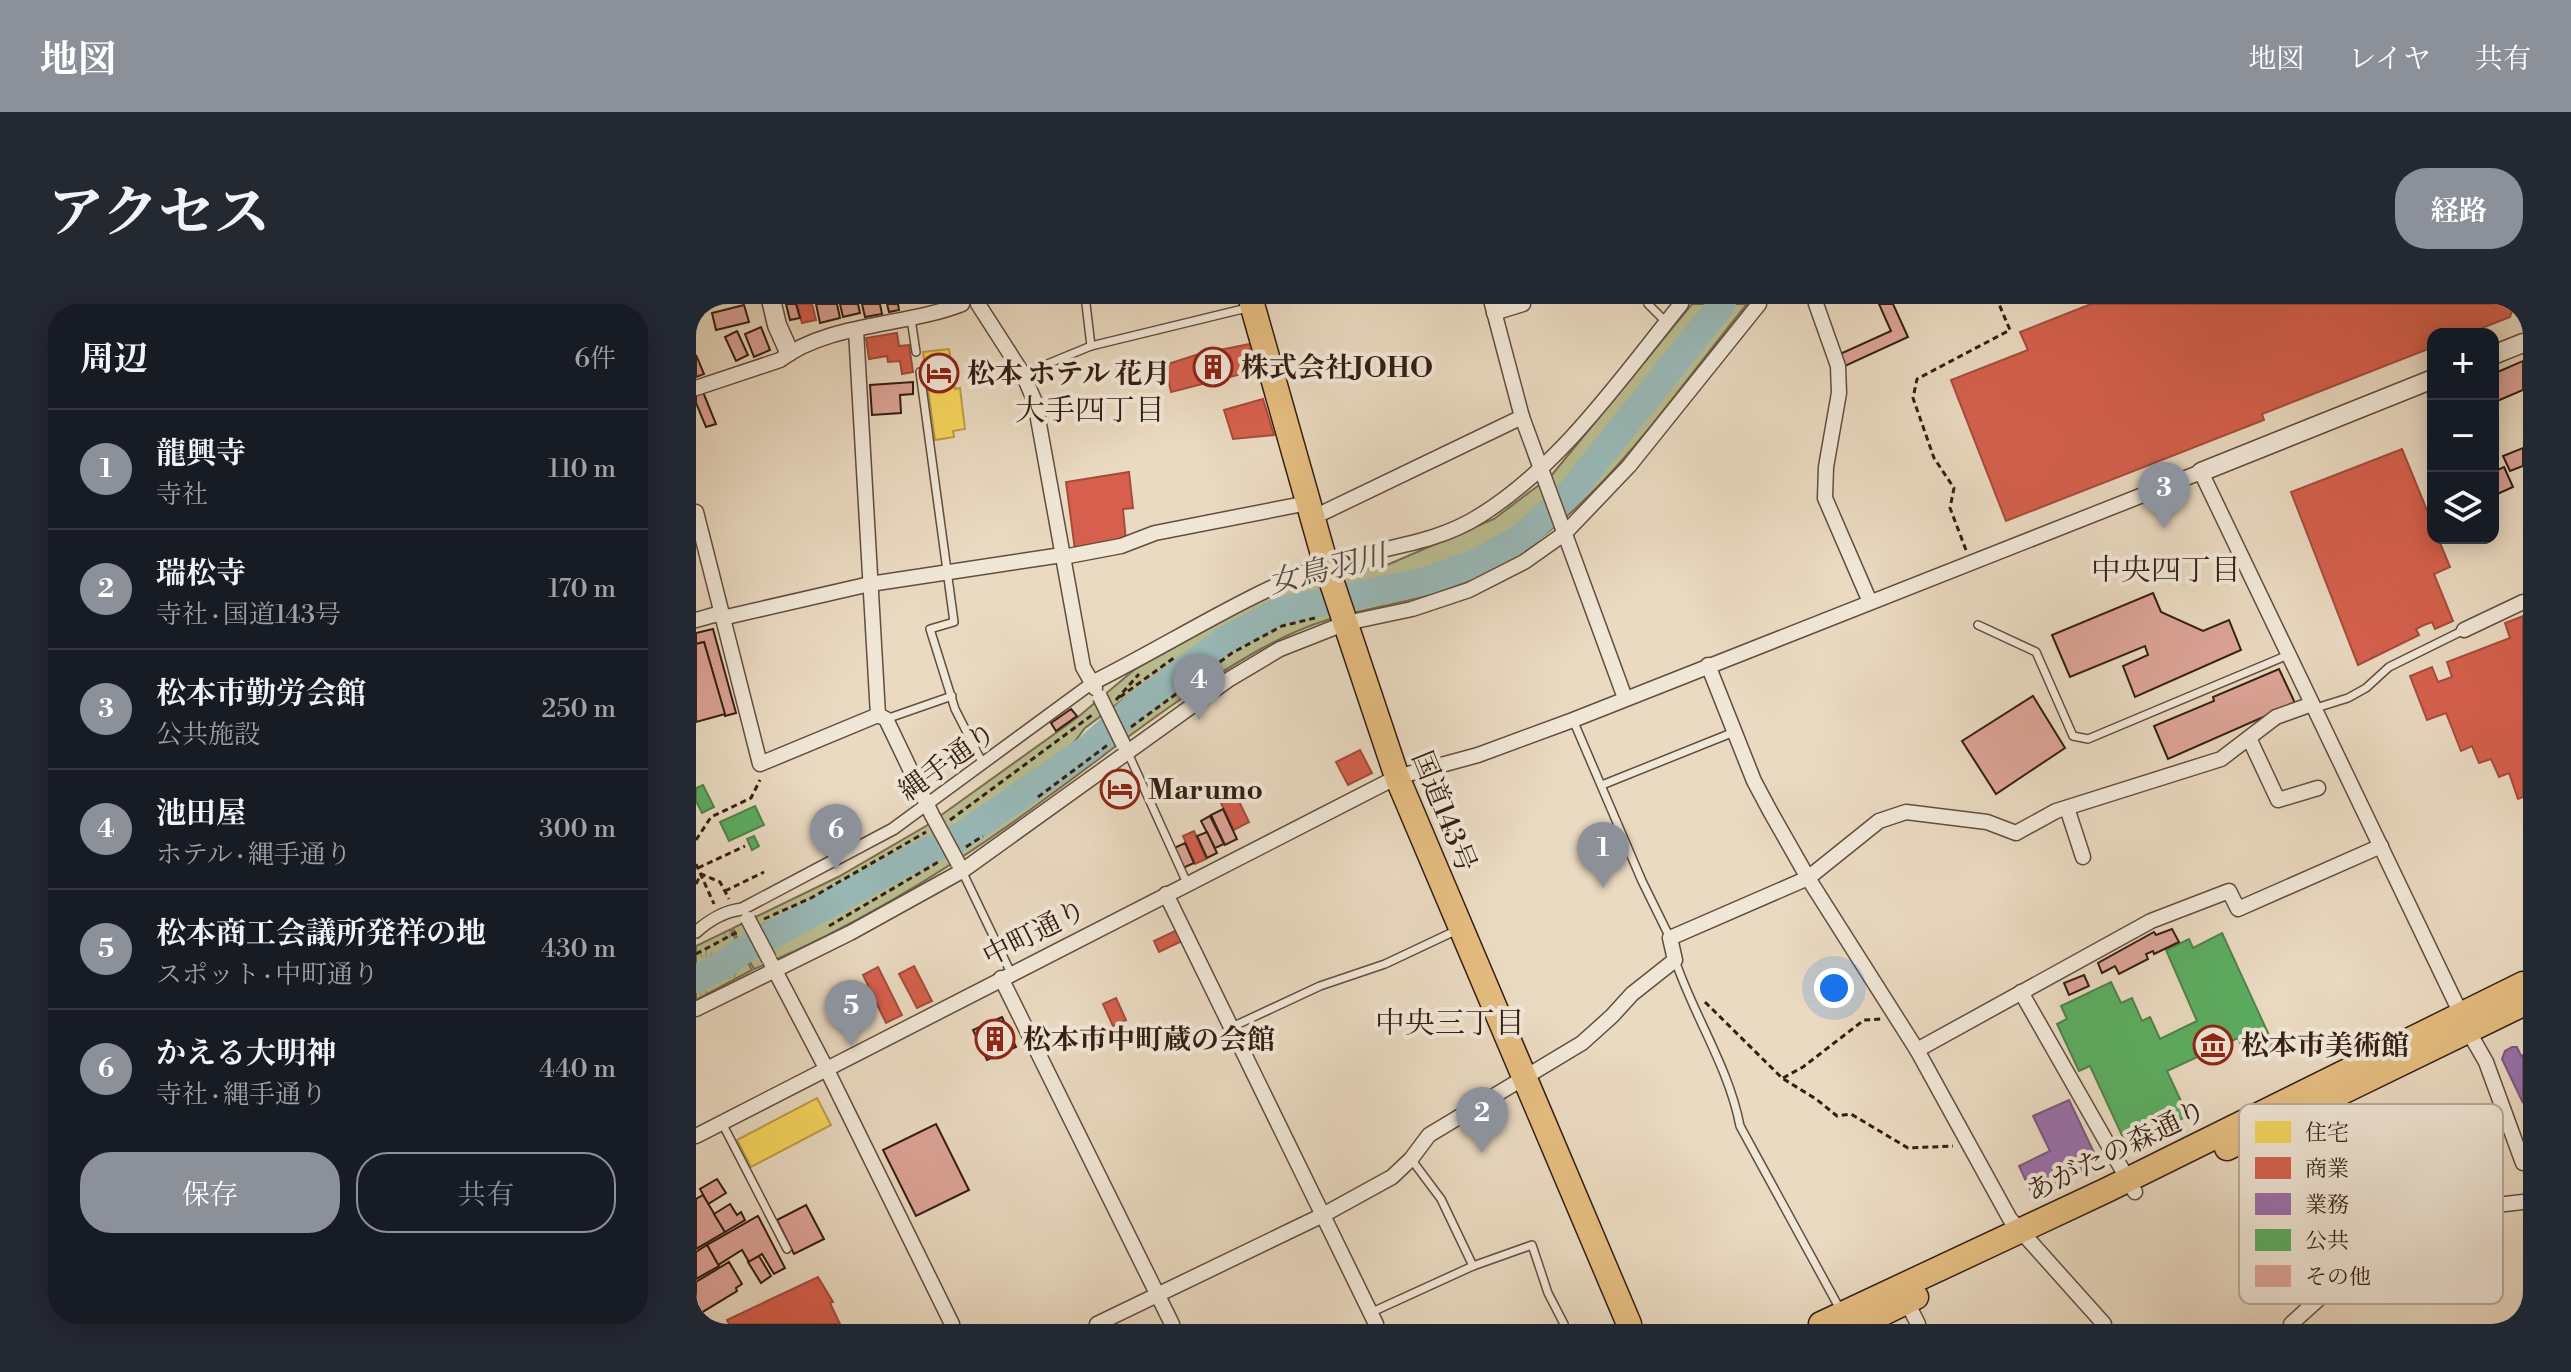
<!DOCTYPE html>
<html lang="ja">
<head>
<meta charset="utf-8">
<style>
  :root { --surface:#171b24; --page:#242831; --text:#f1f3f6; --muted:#9ea1a6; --line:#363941; --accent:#8c9099 }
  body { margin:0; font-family:"Libre Bodoni","Noto Serif JP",serif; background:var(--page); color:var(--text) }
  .controls { position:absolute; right:24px; top:24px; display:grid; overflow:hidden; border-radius:16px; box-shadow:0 4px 20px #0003 }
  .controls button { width:72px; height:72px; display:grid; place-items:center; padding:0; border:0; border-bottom:2px solid var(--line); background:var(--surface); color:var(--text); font:40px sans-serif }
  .you { position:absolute; left:1138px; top:684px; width:28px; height:28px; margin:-20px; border:6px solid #fff; border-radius:50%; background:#1a73e8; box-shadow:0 0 0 12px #1a73e833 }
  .badge { display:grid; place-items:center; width:52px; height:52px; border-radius:50%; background:var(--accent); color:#fff; font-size:26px; font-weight:700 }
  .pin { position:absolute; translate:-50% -66px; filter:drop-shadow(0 2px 4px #0008) }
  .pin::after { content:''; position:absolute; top:42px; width:28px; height:24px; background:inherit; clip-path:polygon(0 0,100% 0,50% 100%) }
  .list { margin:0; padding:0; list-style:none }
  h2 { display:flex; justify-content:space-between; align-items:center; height:104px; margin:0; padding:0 32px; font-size:34px }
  h2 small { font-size:26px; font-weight:400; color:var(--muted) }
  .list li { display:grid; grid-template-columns:52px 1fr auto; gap:24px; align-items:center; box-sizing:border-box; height:120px; padding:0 32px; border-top:2px solid var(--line) }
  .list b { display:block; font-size:30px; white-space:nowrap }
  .list p { margin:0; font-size:26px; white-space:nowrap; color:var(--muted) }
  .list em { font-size:26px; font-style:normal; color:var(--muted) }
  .actions { display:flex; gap:16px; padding:24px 32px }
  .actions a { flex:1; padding:18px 0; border:2px solid var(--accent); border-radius:32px; text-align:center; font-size:28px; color:var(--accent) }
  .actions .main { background:var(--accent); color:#fff }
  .icon { flex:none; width:44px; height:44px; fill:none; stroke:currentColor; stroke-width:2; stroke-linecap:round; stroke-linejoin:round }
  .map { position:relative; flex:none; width:1827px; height:1020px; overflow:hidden; border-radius:32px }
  header { display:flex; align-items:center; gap:48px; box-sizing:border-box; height:112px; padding:0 40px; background:var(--accent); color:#fff }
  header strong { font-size:38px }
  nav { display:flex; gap:44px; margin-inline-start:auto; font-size:28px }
  .intro { display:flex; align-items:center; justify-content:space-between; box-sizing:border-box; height:192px; padding:0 48px }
  h1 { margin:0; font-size:56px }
  .button { padding:20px 36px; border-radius:32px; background:var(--accent); color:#fff; font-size:28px; font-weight:700 }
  main { display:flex; gap:48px; padding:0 48px }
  aside { flex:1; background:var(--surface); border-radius:32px; box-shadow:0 4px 20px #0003 }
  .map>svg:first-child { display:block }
</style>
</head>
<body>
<header>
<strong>地図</strong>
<nav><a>地図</a><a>レイヤ</a><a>共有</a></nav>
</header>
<div class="intro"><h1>アクセス</h1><a class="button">経路</a></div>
<main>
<aside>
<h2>周辺<small>6件</small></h2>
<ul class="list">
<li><span class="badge">1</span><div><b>龍興寺</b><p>寺社</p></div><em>110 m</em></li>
<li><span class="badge">2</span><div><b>瑞松寺</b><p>寺社 · 国道143号</p></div><em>170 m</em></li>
<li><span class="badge">3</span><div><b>松本市勤労会館</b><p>公共施設</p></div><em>250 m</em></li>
<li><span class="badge">4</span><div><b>池田屋</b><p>ホテル · 縄手通り</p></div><em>300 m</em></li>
<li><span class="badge">5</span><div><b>松本商工会議所発祥の地</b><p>スポット · 中町通り</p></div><em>430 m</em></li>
<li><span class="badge">6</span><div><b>かえる大明神</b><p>寺社 · 縄手通り</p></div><em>440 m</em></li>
</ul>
<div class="actions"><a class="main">保存</a><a>共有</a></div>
</aside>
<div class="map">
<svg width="1827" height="1020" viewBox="0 0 1827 1020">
  <defs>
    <pattern id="park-tufts" width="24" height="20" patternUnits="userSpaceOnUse" patternTransform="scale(2)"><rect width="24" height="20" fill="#babe91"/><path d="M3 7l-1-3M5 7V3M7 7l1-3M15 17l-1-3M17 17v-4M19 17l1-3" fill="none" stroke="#a0a37c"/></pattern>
  </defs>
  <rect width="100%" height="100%" fill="#eadac1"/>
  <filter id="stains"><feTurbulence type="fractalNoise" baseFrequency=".0025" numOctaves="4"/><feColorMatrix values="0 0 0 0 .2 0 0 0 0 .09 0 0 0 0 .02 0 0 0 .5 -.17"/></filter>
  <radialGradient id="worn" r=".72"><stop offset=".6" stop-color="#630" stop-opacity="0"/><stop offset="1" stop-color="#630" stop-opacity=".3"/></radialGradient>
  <!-- grass -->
  <g fill="#babe91" stroke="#776e52" stroke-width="2">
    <path d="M996,0H1020L854,204L811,237L772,258L729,272L664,283L632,284L559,308L433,391L389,424L370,449L331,481L254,527L235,533L118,600L68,620L42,636L37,624L142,573L230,522L382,413L438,366L496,330L556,299L613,275L691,261L798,215L855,172Z"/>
    <path d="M1030,0H1051C970,98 893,225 772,277C726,297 678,302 631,316C586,330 546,355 506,381C453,415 404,455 353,492C262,560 163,621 58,665L51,653L73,637L234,549L263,537L402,442L442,406L532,341L585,313L628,308L651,300L730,282L781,263L828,237L850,217L899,162Z"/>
  </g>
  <!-- park -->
  <g fill="url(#park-tufts)" stroke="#776e52" stroke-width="2">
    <path d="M35,625L41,638L30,647L0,662V642Z"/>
    <path d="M49,654L56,666L0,696V686Z"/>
  </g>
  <!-- homes -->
  <g fill="#f6d55c" stroke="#bc9e46" stroke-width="2">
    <path d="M253,45L259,85L264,84L269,125L257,127L258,133L239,136L227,48Z"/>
    <path d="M121,794L135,821L55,863L41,836Z"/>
  </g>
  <!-- shops -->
  <g fill="#d6604d" stroke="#a54c3c" stroke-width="2">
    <path d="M101,0H116L120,16L106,19Z"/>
    <path d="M1395,0H1827L1825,5L1818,2L1814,13L1771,30H1737V43L1566,110L1568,116L1310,217L1255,76L1332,46L1324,28Z"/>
    <path d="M201,29L203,42L213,41L217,68L206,70L204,57L192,58L191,52L173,55L170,34Z"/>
    <path d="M559,39L565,65L475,88L469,61L503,50Z"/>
    <path d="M567,95L578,131L537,135L528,106Z"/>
    <path d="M1706,145L1737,221V234H1742L1754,263L1738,270L1757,317L1739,325L1736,318L1728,321L1720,325L1723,331L1662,361L1595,188Z"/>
    <path d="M433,168L437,204L427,205L430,237L379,246L370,178Z"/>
    <path d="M1827,312V493L1822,495L1813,469L1803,473L1795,455L1783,459L1776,442L1765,447L1750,409L1731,416L1714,372L1736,363L1742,378L1756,373L1751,358L1814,334L1809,319Z"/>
    <path d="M664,446L676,469L652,481L640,458Z"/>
    <path d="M538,487L553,518L538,526L523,495Z"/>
    <path d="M498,527L510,555L499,560L487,532Z"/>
    <path d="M481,626L486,637L463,648L458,637Z"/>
    <path d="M218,662L236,697L221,704L203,670Z"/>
    <path d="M182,663L206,711L190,719L167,671Z"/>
    <path d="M420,694L430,716L417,722L407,700Z"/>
    <path d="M122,973L137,998L134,999L144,1020H33L31,1016Z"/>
  </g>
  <!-- offices -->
  <g fill="#9970ab" stroke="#7b577d" stroke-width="2">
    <path d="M1816,743H1821L1825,752L1827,751V799L1806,755L1809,747Z"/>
    <path d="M1373,796L1403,859L1336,890L1323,862L1354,847L1337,812Z"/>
  </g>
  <!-- public -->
  <g fill="#5aae61" stroke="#4f834a" stroke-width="2">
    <path d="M7,481L18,503L6,509L0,497V484Z"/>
    <path d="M59,502L68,521L33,537L24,518Z"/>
    <path d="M58,532L63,542L56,546L51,535Z"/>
    <path d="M1526,629L1578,742L1552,755L1542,734L1471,767L1492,812L1430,840L1394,762L1383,767L1361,720L1371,715L1365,702L1415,678L1425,699L1436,694L1446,717L1454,713L1464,735L1501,717L1470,646L1493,635L1497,644Z"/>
  </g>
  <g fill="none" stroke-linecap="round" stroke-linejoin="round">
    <!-- river -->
    <path stroke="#99bab9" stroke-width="28" d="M0,675L26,662L46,647L233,546L264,533L393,444L440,402L529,336L584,307L730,277L780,259L825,234L875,188L1026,0"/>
  </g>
  <!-- building -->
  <g fill="#dda497" stroke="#341e13" stroke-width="2">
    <path d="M90,0H100L104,14L94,16Z"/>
    <path d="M120,0H141L144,14L124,19Z"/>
    <path d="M144,0H162L164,9L147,13Z"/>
    <path d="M166,0H184L186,10L169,13Z"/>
    <path d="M191,0H202L203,6L193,8Z"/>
    <path d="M1183,0H1197L1212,33L1149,62L1144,50L1195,27Z"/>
    <path d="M48,1L53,18L20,26L16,9Z"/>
    <path d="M65,23L74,46L58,53L49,30Z"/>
    <path d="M41,27L52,51L40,57L29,33Z"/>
    <path d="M0,51L8,70L0,73Z"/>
    <path d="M1827,57V86L1799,98L1797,70Z"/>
    <path d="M217,78V90L204,91L205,109L176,111L174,81Z"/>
    <path d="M7,88L20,120L10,123L0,99V91Z"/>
    <path d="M1827,144V162L1814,167L1807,152Z"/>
    <path d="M1808,163L1817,183L1797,192V168Z"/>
    <path d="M1457,289L1465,308L1507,327L1533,316L1545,346L1439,393L1427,362L1452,351L1449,342L1374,373L1356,331Z"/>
    <path d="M17,325L40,409L29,412L8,338L0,340V329Z"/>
    <path d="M8,338L29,410L0,418V340Z"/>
    <path d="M1583,365L1599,399L1472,455L1458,422L1518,397L1517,393Z"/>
    <path d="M1337,392L1369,444L1300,490L1266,437Z"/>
    <path d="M375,405L381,412L360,427L355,419Z"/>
    <path d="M527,505L541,535L529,541L515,511Z"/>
    <path d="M514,512L528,540L519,544L505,517Z"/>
    <path d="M511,528L521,549L511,554L501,532Z"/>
    <path d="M489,539L498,559L485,565L476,545Z"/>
    <path d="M1476,625L1483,638L1458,650L1457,647L1450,650L1452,655L1423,670L1419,662L1406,669L1402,659L1458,628L1460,631Z"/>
    <path d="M1388,671L1393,682L1373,691L1368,679Z"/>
    <path d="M306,713L320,743L291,756L277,726Z"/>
    <path d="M240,820L273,886L220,912L187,846Z"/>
    <path d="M21,875L30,889L12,900L4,885Z"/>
    <path d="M7,891L29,928L0,945V895Z"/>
    <path d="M34,900L41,911L45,908L49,916L29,928L18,910Z"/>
    <path d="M110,901L128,935L98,950L81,916Z"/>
    <path d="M62,912L89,964L78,970L66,950L53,958L46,946L22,961L11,941Z"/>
    <path d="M11,941L23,962L0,975V948Z"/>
    <path d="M63,952L75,972L65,979L52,958Z"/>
    <path d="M33,958L46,980L40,984L41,987L0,1012V978Z"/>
  </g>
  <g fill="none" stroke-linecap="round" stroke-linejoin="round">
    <defs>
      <g id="service">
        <path d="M390,0L395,42"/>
        <path d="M952,0L970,18"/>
        <path d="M215,15L220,48"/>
        <path d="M224,68L258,318L234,325L259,405L287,460"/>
        <path d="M327,70L395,42L551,4"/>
        <path d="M1282,321L1340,348L1377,432L1392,435L1592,351"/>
        <path d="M1620,404L1652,394L1670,384L1693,363L1768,326"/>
        <path d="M190,415L256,392"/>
        <path d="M877,416L946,577L974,634"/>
        <path d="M432,449L491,579"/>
        <path d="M906,481L1038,428"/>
        <path d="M266,567L315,669"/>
        <path d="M979,656C998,712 1033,764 1044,822L1145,1007"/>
        <path d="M536,723L624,682L689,660L759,627"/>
        <path d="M26,819L91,945"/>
        <path d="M715,855L745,895L777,962"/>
        <path d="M674,1009L777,962L836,941L852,989L868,1020"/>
      </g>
      <path id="pedestrian" d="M0,628C12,617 29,607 46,605L197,525L396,379"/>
      <g id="minor">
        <path d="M282,0L327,70L339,98L387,363L399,384"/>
        <path d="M796,0L826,113L929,394"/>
        <path d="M1120,0L1142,62L1143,89L1130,163L1129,194L1174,298"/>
        <path d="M798,9L827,0"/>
        <path d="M0,84L84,56C132,19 210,22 266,0"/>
        <path d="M0,208L64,460L182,411L160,26"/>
        <path d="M616,214L826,113"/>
        <path d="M367,253L425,242L459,229L612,199"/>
        <path d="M26,314L174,280L366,251"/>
        <path d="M0,316L25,309"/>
        <path d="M1768,326L1827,298"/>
        <path d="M1012,361L1058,477L1074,507L1112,574L1221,746L1314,915L1408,1020"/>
        <path d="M396,379C470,342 541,296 618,265C672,243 732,245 785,211C867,159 925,74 985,0"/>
        <path d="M182,411L190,415L236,511"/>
        <path d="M1553,434L1582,496L1622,484"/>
        <path d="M1371,504L1387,553"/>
        <path d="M470,590L680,1020"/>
        <path d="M75,659L130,764L256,1020"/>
        <path d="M305,674L476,1020"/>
        <path d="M1325,688L1439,888"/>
        <path d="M0,705L154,629L266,567L532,376L584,345L650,319L716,305L773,286L828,258L869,229L933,162L1063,0"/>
        <path d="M1221,746L1455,617L1533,587L1542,605L1685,542"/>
        <path d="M0,832L701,473L782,451L877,416L1505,168L1778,737L1790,758L1827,859"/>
        <path d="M1209,994L1222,1020"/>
        <path d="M401,1020L627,911L696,873L715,855L733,831L886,739L916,712L936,690L979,656L974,634L1112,574L1183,517L1210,508L1291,518L1320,529L1360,507L1525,455L1580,413L1616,400"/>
        <path d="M1595,1020L1702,923L1731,909L1827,898"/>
      </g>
      <g id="tertiary">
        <path d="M76,0L81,21L93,48"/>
        <path d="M1797,51L1827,39"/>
        <path d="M1505,168L1737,75"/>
      </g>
      <g id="primary">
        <path d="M1531,844L1827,700"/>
        <path d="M1125,1020L1411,886L1827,680"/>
        <path d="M1165,1020L1220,993"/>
      </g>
      <path id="trunk" d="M556,0L630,261L701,473L933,1020"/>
    </defs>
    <!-- service casing -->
    <use href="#service" stroke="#624d3e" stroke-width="10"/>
    <!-- pedestrian casing -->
    <use href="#pedestrian" stroke="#624d3e" stroke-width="14"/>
    <!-- minor casing -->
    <use href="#minor" stroke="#624d3e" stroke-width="17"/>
    <!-- tertiary casing -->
    <use href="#tertiary" stroke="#624d3e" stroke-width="21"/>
    <!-- primary casing -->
    <use href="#primary" stroke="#341e13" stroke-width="27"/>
    <!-- trunk casing -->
    <use href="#trunk" stroke="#341e13" stroke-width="27"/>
    <!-- path -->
    <g stroke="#341e13" stroke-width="3" stroke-dasharray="6 4" stroke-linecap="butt">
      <path d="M1270,246L1254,204L1258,184L1238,154L1217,94L1221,75L1314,26L1303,0"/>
      <path d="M424,393L479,353"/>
      <path d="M420,396L443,370"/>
      <path d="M435,423L536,349L586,322L619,314"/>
      <path d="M342,493L413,440"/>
      <path d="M254,516L396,411"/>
      <path d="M0,536L15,513L55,494L64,476"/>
      <path d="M270,543L287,532"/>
      <path d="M0,560L18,600"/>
      <path d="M2,564L49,542"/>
      <path d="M0,580L5,570L24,578L33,595"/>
      <path d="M29,587L68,568"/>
      <path d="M68,615L115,594L230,528"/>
      <path d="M133,622L244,557"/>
      <path d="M0,650L43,627"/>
      <path d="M1009,698L1086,774L1120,795L1141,812L1155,810L1212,844L1257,842"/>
      <path d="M1087,774L1107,763L1168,716L1185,715"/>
    </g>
    <!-- service -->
    <use href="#service" stroke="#f1e7d7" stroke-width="7"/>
    <!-- pedestrian -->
    <use href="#pedestrian" stroke="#f1e7d7" stroke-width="11"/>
    <!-- minor -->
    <use href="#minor" stroke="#f1e7d7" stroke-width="14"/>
    <!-- tertiary -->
    <use href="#tertiary" stroke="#f1e7d7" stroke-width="18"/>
    <!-- primary -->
    <use href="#primary" stroke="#e5bd80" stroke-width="24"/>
    <!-- trunk -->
    <use href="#trunk" stroke="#e5bd80" stroke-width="24"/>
    <defs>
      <g id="minor-bridge">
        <path d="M404,393L427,440"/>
        <path d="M236,511L262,559"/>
        <path d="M52,615L73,655"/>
      </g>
    </defs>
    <!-- minor-bridge casing -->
    <use href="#minor-bridge" stroke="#624d3e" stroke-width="17" stroke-linecap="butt"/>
    <!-- minor-bridge -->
    <use href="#minor-bridge" stroke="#f1e7d7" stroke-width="14"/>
  </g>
  <!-- icons -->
  <defs>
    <symbol id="building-ring" viewBox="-11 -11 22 22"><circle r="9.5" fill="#f1e7d7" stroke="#8f2418" stroke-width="1.5"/><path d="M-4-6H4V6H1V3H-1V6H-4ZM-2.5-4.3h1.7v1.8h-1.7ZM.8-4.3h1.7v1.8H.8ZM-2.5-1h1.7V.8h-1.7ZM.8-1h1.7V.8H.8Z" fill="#8f2418"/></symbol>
    <symbol id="hotel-ring" viewBox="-11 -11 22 22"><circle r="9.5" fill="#f1e7d7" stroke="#8f2418" stroke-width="1.5"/><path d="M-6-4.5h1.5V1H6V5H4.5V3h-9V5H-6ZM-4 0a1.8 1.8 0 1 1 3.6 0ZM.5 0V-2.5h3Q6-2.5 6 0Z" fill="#8f2418"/></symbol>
    <symbol id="museum-ring" viewBox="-11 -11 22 22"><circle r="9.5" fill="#f1e7d7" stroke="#8f2418" stroke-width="1.5"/><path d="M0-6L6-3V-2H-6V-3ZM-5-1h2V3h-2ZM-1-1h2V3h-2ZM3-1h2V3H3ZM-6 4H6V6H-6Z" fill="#8f2418"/></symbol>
  </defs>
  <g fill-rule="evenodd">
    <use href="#building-ring" x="495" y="41" width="44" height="44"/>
    <use href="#hotel-ring" x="221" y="47" width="44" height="44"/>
    <use href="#hotel-ring" x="402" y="463" width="44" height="44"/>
    <use href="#building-ring" x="277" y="713" width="44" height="44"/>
    <use href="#museum-ring" x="1495" y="719" width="44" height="44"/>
  </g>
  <g text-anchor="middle" stroke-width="8" stroke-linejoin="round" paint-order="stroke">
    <!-- poi labels -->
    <g font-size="28" font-weight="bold" fill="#341e13" stroke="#f1e7d7" text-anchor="start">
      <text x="545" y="73">株式会社JOHO</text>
      <text x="271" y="79">松本 ホテル 花月</text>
      <text x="452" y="495">Marumo</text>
      <text x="327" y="745">松本市中町蔵の会館</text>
      <text x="1545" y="751">松本市美術館</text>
    </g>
    <!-- street labels -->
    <g font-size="28" fill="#341e13" stroke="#f1e7d7">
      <text transform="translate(251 457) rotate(-36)" y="10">縄手通り</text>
      <text transform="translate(749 507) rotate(68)" y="10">国道143号</text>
      <text transform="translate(338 628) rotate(-27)" y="10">中町通り</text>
      <text transform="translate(1420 846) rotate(-26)" y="10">あがたの森通り</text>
    </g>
    <!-- neighbourhood labels -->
    <g font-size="30" fill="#341e13" stroke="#f1e7d7">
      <text x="394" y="116">大手四丁目</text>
      <text x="1470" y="276">中央四丁目</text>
      <text x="754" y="729">中央三丁目</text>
    </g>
    <!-- water labels -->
    <g font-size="30" font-style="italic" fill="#524d45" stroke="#f1e7d7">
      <text transform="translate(631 265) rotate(-14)" y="10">女鳥羽川</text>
    </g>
  </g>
  <!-- legend -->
  <rect x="1543" y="800" width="264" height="200" rx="12" fill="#f1e7d7" stroke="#b8ab9c" stroke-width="2"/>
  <rect x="1559" y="817" width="36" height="22" fill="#f6d55c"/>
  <rect x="1559" y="853" width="36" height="22" fill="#d6604d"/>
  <rect x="1559" y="889" width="36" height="22" fill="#9970ab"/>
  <rect x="1559" y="925" width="36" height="22" fill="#5aae61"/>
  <rect x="1559" y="961" width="36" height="22" fill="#dda497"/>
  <g font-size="22" fill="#341e13">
    <text x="1609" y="836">住宅</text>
    <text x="1609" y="872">商業</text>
    <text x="1609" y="908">業務</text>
    <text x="1609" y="944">公共</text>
    <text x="1609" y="980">その他</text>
  </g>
  <rect width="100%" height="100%" filter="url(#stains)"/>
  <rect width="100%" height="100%" fill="url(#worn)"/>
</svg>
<div class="controls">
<button>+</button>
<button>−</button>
<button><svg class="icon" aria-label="layers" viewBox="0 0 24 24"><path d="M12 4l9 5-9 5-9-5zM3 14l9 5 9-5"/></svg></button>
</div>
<div class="you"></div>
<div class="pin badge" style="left:907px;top:584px">1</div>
<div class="pin badge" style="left:786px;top:849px">2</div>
<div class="pin badge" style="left:1468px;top:224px">3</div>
<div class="pin badge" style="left:503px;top:416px">4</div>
<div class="pin badge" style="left:155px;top:742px">5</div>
<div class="pin badge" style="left:140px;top:566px">6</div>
</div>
</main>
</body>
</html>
